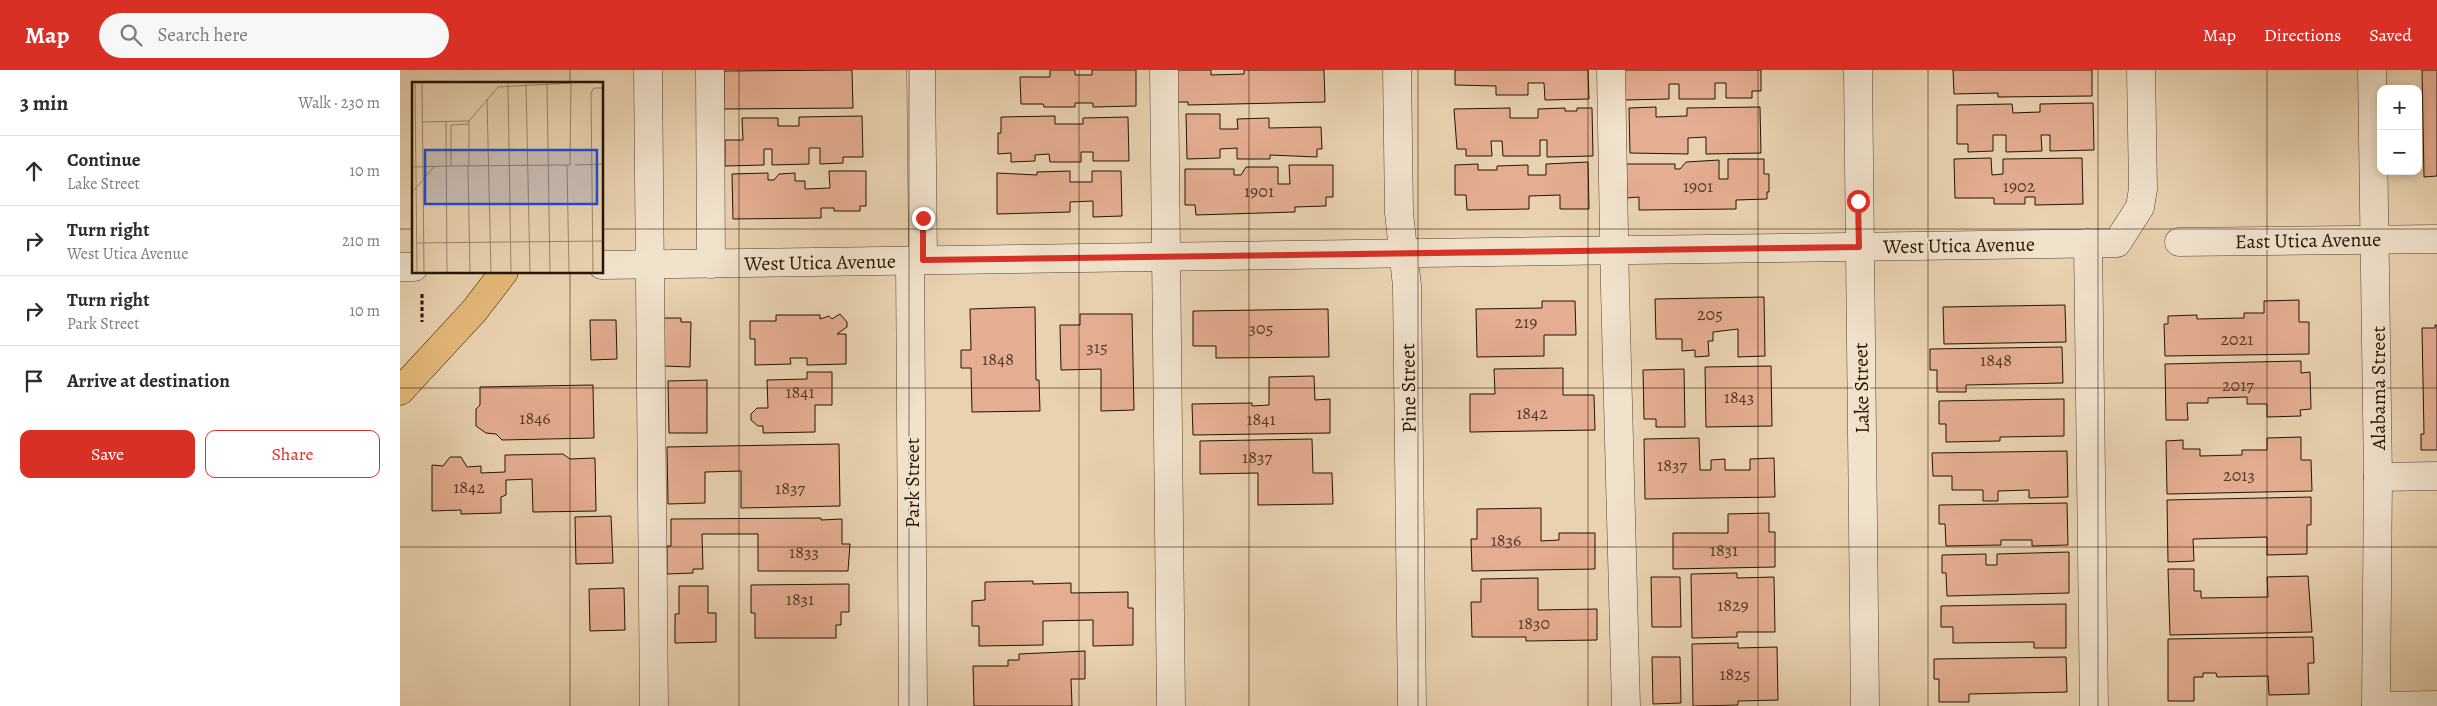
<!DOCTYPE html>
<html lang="en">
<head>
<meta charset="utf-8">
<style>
  :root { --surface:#fff; --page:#f7f7f7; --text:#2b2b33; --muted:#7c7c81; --line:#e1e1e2; --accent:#d93025 }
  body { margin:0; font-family:Alegreya,serif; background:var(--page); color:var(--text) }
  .controls { position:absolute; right:15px; top:15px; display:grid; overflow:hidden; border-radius:10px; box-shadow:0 2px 8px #0003 }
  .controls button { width:45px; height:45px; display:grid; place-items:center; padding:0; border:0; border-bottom:1px solid var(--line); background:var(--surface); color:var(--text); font:25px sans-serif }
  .stop { position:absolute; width:15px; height:15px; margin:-11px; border:4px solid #d93025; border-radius:50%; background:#fff }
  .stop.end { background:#d93025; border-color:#fff; box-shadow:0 1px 5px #0008 }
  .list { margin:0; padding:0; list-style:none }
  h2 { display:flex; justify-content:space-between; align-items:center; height:65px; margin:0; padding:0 20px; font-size:21px }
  h2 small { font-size:16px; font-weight:400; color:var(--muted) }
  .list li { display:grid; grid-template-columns:32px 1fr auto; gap:15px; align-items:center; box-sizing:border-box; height:70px; padding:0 20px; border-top:1px solid var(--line) }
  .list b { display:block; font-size:19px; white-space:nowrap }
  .list p { margin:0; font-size:16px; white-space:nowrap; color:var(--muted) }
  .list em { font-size:16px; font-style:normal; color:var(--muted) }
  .actions { display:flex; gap:10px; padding:15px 20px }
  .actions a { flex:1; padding:11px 0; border:1px solid var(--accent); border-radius:10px; text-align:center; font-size:18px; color:var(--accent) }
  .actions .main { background:var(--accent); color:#fff }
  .icon { flex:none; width:28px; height:28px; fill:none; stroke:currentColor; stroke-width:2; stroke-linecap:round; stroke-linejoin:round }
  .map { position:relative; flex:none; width:2037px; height:636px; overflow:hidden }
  header { display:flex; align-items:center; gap:30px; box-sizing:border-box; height:70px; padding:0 25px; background:var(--accent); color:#fff }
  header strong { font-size:24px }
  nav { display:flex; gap:28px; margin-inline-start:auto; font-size:18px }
  .search { width:350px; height:45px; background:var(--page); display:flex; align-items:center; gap:12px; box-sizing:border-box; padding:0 18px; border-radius:28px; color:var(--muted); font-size:19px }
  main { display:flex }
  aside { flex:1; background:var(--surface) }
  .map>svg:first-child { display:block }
</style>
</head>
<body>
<header>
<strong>Map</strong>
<div class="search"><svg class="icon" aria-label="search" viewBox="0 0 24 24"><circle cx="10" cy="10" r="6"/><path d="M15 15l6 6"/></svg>Search here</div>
<nav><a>Map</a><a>Directions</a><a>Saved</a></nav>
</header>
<main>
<aside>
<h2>3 min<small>Walk · 230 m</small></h2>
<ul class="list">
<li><svg class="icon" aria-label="ahead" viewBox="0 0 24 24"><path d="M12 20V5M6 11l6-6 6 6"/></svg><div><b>Continue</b><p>Lake Street</p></div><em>10 m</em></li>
<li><svg class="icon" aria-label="right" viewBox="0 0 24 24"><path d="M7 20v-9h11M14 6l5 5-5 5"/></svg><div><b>Turn right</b><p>West Utica Avenue</p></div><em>210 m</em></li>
<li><svg class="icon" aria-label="right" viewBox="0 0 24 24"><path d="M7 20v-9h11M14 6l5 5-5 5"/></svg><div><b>Turn right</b><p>Park Street</p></div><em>10 m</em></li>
<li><svg class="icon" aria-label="arrive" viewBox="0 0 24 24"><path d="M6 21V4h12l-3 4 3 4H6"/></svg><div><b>Arrive at destination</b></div></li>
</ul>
<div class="actions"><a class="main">Save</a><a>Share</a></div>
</aside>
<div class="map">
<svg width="2037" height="636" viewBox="0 0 2037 636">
  <rect width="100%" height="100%" fill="#e9d2b0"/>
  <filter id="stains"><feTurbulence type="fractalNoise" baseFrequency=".004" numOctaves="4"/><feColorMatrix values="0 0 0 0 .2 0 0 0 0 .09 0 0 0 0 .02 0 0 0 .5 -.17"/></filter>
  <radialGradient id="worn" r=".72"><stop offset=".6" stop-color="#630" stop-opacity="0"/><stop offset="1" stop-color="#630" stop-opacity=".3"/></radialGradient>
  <!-- building -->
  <g fill="#e5ad91" stroke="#261300">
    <path d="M452,0L453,38L324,39V1Z"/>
    <path d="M650,0H675V5H692V0H736V36L693,37V33H675V37H644L643,34H621L620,7H650Z"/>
    <path d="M777,0H811V5L844,4V0H924L925,32L788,35V32H778Z"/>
    <path d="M1055,0H1188L1189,29L1145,30L1144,13H1128V25H1096V16L1055,15Z"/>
    <path d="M1223,0H1361V21H1352V28H1326V13H1315V29H1279V14H1269V29L1224,30Z"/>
    <path d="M1553,0H1692V26L1598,27V23L1554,24Z"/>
    <path d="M2022,0H2037V106L2024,107Z"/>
    <path d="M1693,33L1694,80L1650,81V65H1641L1642,81L1606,82V65H1593V81L1568,82V74H1557V35L1612,34L1613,43L1640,42V34Z"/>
    <path d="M1256,37V47L1287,46V38L1360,37L1361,83L1306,84V67L1288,68V84L1230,83L1229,38Z"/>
    <path d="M1110,38V48H1138V39L1165,38V41H1177V38H1192L1193,86L1147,87V70H1140V86H1103L1102,71H1091L1092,86H1066V79H1057L1054,39Z"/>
    <path d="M786,44H820V59H838L837,49L869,48V58L921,57L922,79H917V87L870,85V89H837V78L820,79V88L787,89Z"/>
    <path d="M462,46L463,87H443V93L420,94V78H409V94L372,95V79H364V95L325,96V70H343L342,48H378V56H399V47Z"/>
    <path d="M655,46V54H683V48L728,47L729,91H693V82H681V92H650L649,84L635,85V91L611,92V83L598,84V63H601V47Z"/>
    <path d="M1591,88L1592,105L1603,104V89L1682,88L1683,134L1635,135V127H1625V134H1594V128H1555L1554,89Z"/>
    <path d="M1328,89H1364V104H1369V122H1367V129L1336,130V139L1239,140V127L1227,128L1226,94H1275V99H1280L1286,92L1319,90V109H1328Z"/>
    <path d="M1188,92L1189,139H1160V125L1129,126V139L1067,140L1066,125H1055V95L1078,94V100H1097V96L1128,95V105H1146V94Z"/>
    <path d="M889,95H933V127H926V136L895,137V142L796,145L795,135H785V99H834V105H841L846,97H878V114H890Z"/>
    <path d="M429,101H466V136H460V141H434V138H421V148L333,149L332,104L368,103V110H374L379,104L395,103V111H405V119L430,118Z"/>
    <path d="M670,101V112H692V101H721L722,146L693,147V131L670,132V142L597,144V103L637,105V102Z"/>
    <path d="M1364,227L1365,286L1338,287V259L1313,262V271H1308L1309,286L1295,287V280L1282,281V269H1256L1255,229Z"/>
    <path d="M1899,230V252H1909V284L1765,286L1764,254H1768V246L1797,245V249L1844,248V243H1864V231Z"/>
    <path d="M1142,231H1175L1176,265H1144V286L1077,287L1076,239L1142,238Z"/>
    <path d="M1665,235L1666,272L1544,274L1543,237Z"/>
    <path d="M635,237L636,310H639L640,341L572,342L571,298H561V280H571L570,239Z"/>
    <path d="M928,239L929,287L816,288V276H793V241Z"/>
    <path d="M440,244L447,252V257L437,264H446V294L407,295V288H390L391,294L355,295V269H350V251H376V245H420V249L429,246L432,249Z"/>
    <path d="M680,244H732L734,340L701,341V299L661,300L660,255H680Z"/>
    <path d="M262,248H281V252H291L290,297L262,296Z"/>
    <path d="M190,250H216L217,289L191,290Z"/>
    <path d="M2035,255H2037V380H2021V364H2024L2022,258H2035Z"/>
    <path d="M1662,277L1663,313L1566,315V322H1537V300H1530V279Z"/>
    <path d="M1901,291V303L1910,302L1911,339L1900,340L1901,346L1867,347V334H1847V327L1808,328V333H1787L1788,350H1766L1765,294Z"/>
    <path d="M1371,296L1372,356L1306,357L1305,297Z"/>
    <path d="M1163,298V325H1194L1195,360L1070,362V324H1095L1094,299Z"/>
    <path d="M1284,299L1285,357H1256V349H1244L1243,300Z"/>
    <path d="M407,302H432V335H415V362L363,363V356H358L351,350V344L357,338H368L367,310L407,309Z"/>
    <path d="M914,306L915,330L930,329V363L793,365L792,334L852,333V336L869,335V307Z"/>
    <path d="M307,310V363H269L268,311Z"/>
    <path d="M193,315L194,368L102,370L96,364L86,363L76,356V339L80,335V317Z"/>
    <path d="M1664,329V366L1600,367V371L1546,372V354H1539V331Z"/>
    <path d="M1901,367V390H1911L1912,421L1767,424L1766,371L1783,370V379H1800V386L1842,385V380H1867V368Z"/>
    <path d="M1299,368L1300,400H1311V390L1325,389V400H1350V389L1374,388L1375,427L1245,429L1244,369Z"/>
    <path d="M912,369L913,403H932L933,434L858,435V403L800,404V371Z"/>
    <path d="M439,374L440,436L341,438V401L305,402V433L268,434L267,377Z"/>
    <path d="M1667,381L1668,427L1629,428V420L1598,421V431H1583V420H1552V406H1533L1532,383Z"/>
    <path d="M163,384L170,389L195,388L196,441L133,442L132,409L106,410V425L101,427V443L61,444V440L32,441V395L43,396L50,387H61L67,397L81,396V403L105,402V385Z"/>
    <path d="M1911,427V455H1907V484L1867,485V467L1793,469L1794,491L1768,492L1767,430Z"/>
    <path d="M1667,433L1668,475L1632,476V470H1601V475L1546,476L1545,454H1539V435Z"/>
    <path d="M1141,438V471L1159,470V463H1195V499L1072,501L1071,469H1077V439Z"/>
    <path d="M1369,443V462H1375V497L1273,499V463H1328V444Z"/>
    <path d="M211,446L213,493L176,494L175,447Z"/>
    <path d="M421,448V450L442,449V474H450L448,501H358V464H302L303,499H293V503L267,504V476H271V449Z"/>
    <path d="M1669,482V523L1547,526L1546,503H1542V485L1586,484V495H1597V484Z"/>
    <path d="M1768,499H1794V521H1801V528L1868,527L1867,507L1908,506L1912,562L1770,565Z"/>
    <path d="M1337,503V508L1374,507L1375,562H1337V567L1292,568L1291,504Z"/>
    <path d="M1251,507H1280L1281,557H1252Z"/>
    <path d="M1138,508V540L1197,539V570L1126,571V567H1072L1071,532H1081V509Z"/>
    <path d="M633,511V514L671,513V523L728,522V538H733V575L693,576V550L643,551V575L579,576V556H572V531L585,530V512Z"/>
    <path d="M449,514V542H441V555H436V568H355V543H351V515Z"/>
    <path d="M279,516H308V543H316V572L275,573V544H279Z"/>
    <path d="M224,518L225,560L190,561L189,519Z"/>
    <path d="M1666,534V578H1634V572L1553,573V557H1541V536Z"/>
    <path d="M1913,567L1914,593H1908L1909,624L1869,625L1868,606L1817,607L1816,603H1803V607H1794V631H1768V569Z"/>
    <path d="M1338,573V578L1377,577L1378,630L1338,631V635L1293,636L1292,574Z"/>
    <path d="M685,581V609H671L672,636H574L573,596H608V590H619V584Z"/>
    <path d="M1252,587H1280L1281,633L1253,634Z"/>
    <path d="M1666,587L1667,622L1569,624V632H1539V609H1534V589Z"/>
  </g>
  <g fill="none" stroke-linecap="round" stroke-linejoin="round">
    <defs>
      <g id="minor">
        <path d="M248,0L254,636"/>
        <path d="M310,0L311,194"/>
        <path d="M521,0L523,190"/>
        <path d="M764,0L771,636"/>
        <path d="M997,0L999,143L1007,216L1012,636"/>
        <path d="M1211,0L1215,219L1226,636"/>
        <path d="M1458,0L1465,636"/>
        <path d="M1972,0L1978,407L1976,636"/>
        <path d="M1779,172L2037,169"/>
        <path d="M1688,173L1694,636"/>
        <path d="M510,191L513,636"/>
        <path d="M202,195L1717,173L1740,137L1743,119L1741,0"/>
        <path d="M0,197H14"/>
        <path d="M1978,407L2037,406"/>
        <path d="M1976,636L2037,635"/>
      </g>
      <path id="major" d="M0,321L74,241L104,202"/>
    </defs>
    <!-- minor casing -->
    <use href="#minor" stroke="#57432c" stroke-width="29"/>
    <!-- major casing -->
    <use href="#major" stroke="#261300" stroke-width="29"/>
    <!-- path -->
    <path stroke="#261300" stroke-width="3" stroke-dasharray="4 2.5" stroke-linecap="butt" d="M22,224V252"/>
    <!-- minor -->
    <use href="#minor" stroke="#f1e2cc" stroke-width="28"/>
    <!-- major -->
    <use href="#major" stroke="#e4b978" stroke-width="28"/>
  </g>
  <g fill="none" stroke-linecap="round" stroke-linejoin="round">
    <!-- route -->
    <path stroke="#d93025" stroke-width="6" d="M523,148V190L1459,177L1458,131"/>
  </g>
  <!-- grid -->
  <path fill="none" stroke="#261300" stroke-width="1" stroke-opacity="0.55" d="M170,0V14M339,0V636M509,0V636M679,0V636M849,0V636M1018,0V636M1188,0V636M1358,0V636M1528,0V636M1698,0V636M1867,0V636M0,159H14M202,159H2037M170,202V636M0,318H2037M0,477H2037"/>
  <g text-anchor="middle" stroke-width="4" stroke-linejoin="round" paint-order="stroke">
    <!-- number labels -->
    <g font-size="18" fill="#563a24">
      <text x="1298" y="122">1901</text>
      <text x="1619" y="122">1902</text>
      <text x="859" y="127">1901</text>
      <text x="1310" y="250">205</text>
      <text x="1126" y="258">219</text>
      <text x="861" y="264">305</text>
      <text x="1837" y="275">2021</text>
      <text x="697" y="283">315</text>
      <text x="598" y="295">1848</text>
      <text x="1596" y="296">1848</text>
      <text x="1838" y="321">2017</text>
      <text x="400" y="328">1841</text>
      <text x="1339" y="333">1843</text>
      <text x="1132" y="349">1842</text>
      <text x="135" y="354">1846</text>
      <text x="861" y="355">1841</text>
      <text x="857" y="393">1837</text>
      <text x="1272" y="401">1837</text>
      <text x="1839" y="411">2013</text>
      <text x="69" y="423">1842</text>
      <text x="390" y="424">1837</text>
      <text x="1106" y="476">1836</text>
      <text x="1324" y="486">1831</text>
      <text x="404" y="488">1833</text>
      <text x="400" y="535">1831</text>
      <text x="1333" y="541">1829</text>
      <text x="1134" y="559">1830</text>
      <text x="1335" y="610">1825</text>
    </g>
    <!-- street labels -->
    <g font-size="20" fill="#261300" stroke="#f1e2cc">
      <text transform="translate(1908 170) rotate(-1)" y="7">East Utica Avenue</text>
      <text transform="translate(1559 175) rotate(-1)" y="7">West Utica Avenue</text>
      <text transform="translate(420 192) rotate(-1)" y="7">West Utica Avenue</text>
      <text transform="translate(1008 318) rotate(-91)" y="7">Pine Street</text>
      <text transform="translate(1461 318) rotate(-91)" y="7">Lake Street</text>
      <text transform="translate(1978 318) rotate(-90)" y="7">Alabama Street</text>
      <text transform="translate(512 413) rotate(-90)" y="7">Park Street</text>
    </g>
  </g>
  <!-- overview -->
  <g transform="translate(12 12)">
    <rect width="191" height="191" fill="#e9d2b0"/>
    <path fill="none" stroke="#9b866a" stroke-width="1" d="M3,0L5,191M10,0L12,191M96,2L99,191M114,2L118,191M135,2L138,191M75,17L79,191M34,39L35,191M10,40L57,39M155,83L157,191M163,83L192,82M39,84V43L57,42M56,84L58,191M0,85L39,84L158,83L159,1L86,5L57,39V84M11,97L22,85M0,110L11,98M5,161L192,159M181,191L179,11L182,6H192"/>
    <path fill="#1d4ed8" fill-opacity="0.15" stroke="#1d4ed8" stroke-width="2.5" d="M13,68H185V122H13Z"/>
    <rect width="191" height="191" fill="none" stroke="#261300" stroke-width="2.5"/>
  </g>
  <rect width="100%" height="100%" filter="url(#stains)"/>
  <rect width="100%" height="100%" fill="url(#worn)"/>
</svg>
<div class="controls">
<button>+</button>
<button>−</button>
</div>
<div class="stop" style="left:1458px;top:131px"></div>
<div class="stop end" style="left:523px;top:148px"></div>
</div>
</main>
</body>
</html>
